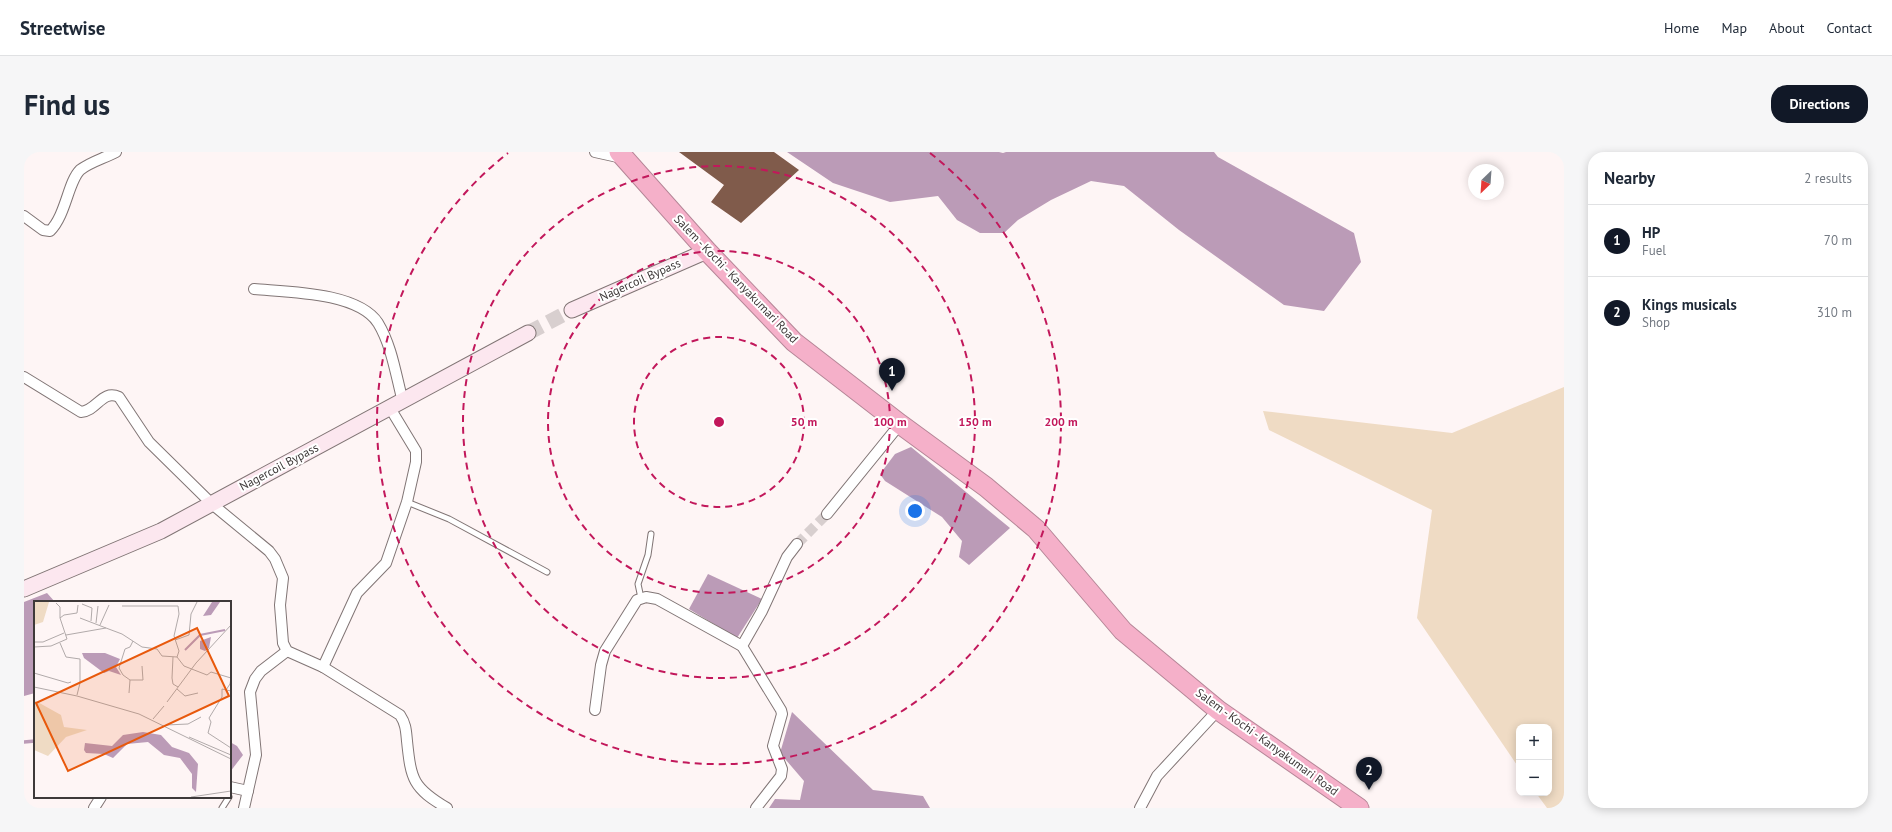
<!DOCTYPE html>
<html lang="en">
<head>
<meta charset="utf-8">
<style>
  :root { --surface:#fff; --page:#f6f6f7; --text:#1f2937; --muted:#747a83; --line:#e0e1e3; --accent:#111827 }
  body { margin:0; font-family:"PT Sans",sans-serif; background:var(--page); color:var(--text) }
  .controls { position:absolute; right:12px; bottom:12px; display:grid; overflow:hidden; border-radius:8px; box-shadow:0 2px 10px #0003 }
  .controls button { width:36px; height:36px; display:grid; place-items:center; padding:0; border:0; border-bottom:1px solid var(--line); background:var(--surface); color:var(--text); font:20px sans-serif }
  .compass { position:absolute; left:1444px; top:12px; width:36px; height:36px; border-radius:50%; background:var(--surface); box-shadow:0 2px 10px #0003; rotate:205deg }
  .you { position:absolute; left:891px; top:359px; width:14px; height:14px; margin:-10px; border:3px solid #fff; border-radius:50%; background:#1a73e8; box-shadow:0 0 0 6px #1a73e833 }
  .badge { display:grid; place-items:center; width:26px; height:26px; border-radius:50%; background:var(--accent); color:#fff; font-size:13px; font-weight:700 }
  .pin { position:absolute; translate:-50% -33px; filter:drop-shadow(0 1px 2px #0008) }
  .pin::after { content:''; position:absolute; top:21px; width:14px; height:12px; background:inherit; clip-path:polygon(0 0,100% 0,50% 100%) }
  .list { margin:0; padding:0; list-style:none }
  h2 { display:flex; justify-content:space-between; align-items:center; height:52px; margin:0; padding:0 16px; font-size:17px }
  h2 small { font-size:13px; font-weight:400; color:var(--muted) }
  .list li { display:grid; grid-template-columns:26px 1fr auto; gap:12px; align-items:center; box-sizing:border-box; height:72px; padding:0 16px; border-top:1px solid var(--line) }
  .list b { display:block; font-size:15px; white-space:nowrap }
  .list p { margin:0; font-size:13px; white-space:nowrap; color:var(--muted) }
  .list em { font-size:13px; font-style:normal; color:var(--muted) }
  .map { position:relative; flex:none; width:1540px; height:656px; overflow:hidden; border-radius:16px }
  header { display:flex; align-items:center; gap:24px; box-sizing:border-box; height:56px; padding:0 20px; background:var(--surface); border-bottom:1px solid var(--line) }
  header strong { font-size:19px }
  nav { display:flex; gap:22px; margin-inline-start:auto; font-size:14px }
  .intro { display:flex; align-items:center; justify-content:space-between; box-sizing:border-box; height:96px; padding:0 24px }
  h1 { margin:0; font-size:28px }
  .button { padding:10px 18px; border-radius:16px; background:var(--accent); color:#fff; font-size:14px; font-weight:700 }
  main { display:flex; gap:24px; padding:0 24px }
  aside { flex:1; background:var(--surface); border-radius:16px; box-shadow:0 2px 10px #0003 }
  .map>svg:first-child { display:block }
</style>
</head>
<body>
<header>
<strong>Streetwise</strong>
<nav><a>Home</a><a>Map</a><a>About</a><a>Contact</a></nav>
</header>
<div class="intro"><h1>Find us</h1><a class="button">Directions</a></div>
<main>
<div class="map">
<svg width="1540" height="656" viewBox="0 0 1540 656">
  <rect width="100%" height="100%" fill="#fef5f5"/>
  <!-- green -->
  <path fill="#efdbc4" d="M1540,235V656H1523L1512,641H1525V575H1495V616L1393,466L1408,358L1245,278L1239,259L1428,281Z"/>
  <!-- water -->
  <g fill="#bb9bb7">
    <path d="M763,0H975L979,1L982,0H1190L1194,5L1330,81L1337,110L1300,159L1260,153L1155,78L1100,34L1067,29L1027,48L994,68L980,81H956L933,68L914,44L866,50L809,31Z"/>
    <path d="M887,295L986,376L945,413L935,405L938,389L918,365L861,329L856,322L871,302Z"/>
    <path d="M684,422L738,447L713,486L665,457Z"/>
    <path d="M23,441L31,450H11V541L0,544V450Z"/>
    <path d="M768,560L849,638L899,644L906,656H745L751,647L776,648L780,629L756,601Z"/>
    <path d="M206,590L213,594L219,603L206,620Z"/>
  </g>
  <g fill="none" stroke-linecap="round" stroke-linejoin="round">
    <!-- stream -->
    <path stroke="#bb9bb7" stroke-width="3.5" d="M0,590L11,589"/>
  </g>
  <!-- building -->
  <path fill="#805b4b" d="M655,0H750L775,18L717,71L687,50L700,33Z"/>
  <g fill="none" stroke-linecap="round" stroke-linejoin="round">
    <!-- street-tunnel -->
    <path stroke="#d8cfcf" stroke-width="10" stroke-dasharray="10 5" stroke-linecap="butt" d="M773,392L803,362"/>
    <!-- secondary-tunnel -->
    <path stroke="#d8cfcf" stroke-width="15" stroke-dasharray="15 8" stroke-linecap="butt" d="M504,181L548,158"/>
    <defs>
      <g id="lane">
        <path d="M383,350L425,367L523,420"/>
        <path d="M617,446L614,432L624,403L627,382"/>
        <path d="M198,656L205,645"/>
      </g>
      <g id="street">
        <path d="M571,0L598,6"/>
        <path d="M0,64L19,78L26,79C42,63 44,30 56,18C66,10 81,6 92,0"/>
        <path d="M230,137C263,140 334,140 354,171C368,194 372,224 379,250"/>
        <path d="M0,225L57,260C73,259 78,237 95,245L125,290L188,352L245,399L251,407L259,426L256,453L259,491L263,499L299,515L376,563C382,572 382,579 383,589C387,628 389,636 423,656"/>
        <path d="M803,362L876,272"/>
        <path d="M299,515L333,441L362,411L383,350L392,310V299L366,256"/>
        <path d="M571,558L577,513L581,499L613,448L622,445L633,447L718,494"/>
        <path d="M206,635L224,639"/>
        <path d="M70,656L77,645"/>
        <path d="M220,656L232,603L226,540L231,527L237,519L263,499"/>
        <path d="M732,656L757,624L758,617L749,594L758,562L757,558L718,494L738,459L763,405L773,392"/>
        <path d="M1116,656L1133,624L1194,558"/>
      </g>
      <g id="secondary">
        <path d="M548,158L683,99"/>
        <path d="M0,437L137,379L504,181"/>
      </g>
      <path id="highway" d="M595,0L683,99L770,190L876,272L962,335L1012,377L1099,479L1194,558L1335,656"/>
    </defs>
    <!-- lane casing -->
    <use href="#lane" stroke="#817575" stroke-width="7"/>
    <!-- street casing -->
    <use href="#street" stroke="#817575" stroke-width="12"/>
    <!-- secondary casing -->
    <use href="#secondary" stroke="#817575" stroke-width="17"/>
    <!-- highway casing -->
    <use href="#highway" stroke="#b58697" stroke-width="21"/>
    <!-- lane -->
    <use href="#lane" stroke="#fff" stroke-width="5"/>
    <!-- street -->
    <use href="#street" stroke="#fff" stroke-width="10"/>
    <!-- secondary -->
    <use href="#secondary" stroke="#fce7ef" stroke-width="15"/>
    <!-- highway -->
    <use href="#highway" stroke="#f5b0c9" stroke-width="19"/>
  </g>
  <!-- distance rings -->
  <g fill="none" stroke="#c2185b" stroke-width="2" stroke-dasharray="7 5">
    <circle cx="695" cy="270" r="85"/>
    <circle cx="695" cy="270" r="171"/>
    <circle cx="695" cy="270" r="256"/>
    <path d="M906 1A342 342 0 1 1 484 1"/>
  </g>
  <g text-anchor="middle" stroke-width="4" stroke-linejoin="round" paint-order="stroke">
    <!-- street labels -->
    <g font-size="12" fill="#3e3939" stroke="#fff">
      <text transform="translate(712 127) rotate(46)" y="4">Salem - Kochi - Kanyakumari Road</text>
      <text transform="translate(616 128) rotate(-24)" y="4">Nagercoil Bypass</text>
      <text transform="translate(255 315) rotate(-28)" y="4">Nagercoil Bypass</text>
      <text transform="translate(1243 590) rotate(36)" y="4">Salem - Kochi - Kanyakumari Road</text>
    </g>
  </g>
  <!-- overview -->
  <g transform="translate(10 449)">
    <rect width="197" height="197" fill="#fef5f5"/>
    <path d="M0,1H15L9,21L0,24ZM0,99L27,114L30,126L53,129L32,136L14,155L0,149Z" fill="#efdbc4"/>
    <path d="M178,1H186L177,14L169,15ZM177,36L175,47L171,50L166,48V40ZM48,52H71L86,58L82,66L87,74L75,70L70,72L50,57ZM109,131L127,134L138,146L155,152L164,163L162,191L158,187V173L146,157L130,154L114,141L93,143L79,157L70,153L52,152L50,149L51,142L78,145L89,134Z" fill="#bb9bb7"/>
    <path fill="none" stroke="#bb9bb7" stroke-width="2" d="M151,49L166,34L191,29"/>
    <path fill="none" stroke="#b1aaaa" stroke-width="1" d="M48,3L58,7L57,20M88,5H144L145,13L140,35L145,50L143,56M26,17L30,14L43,12L44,4M46,17L72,27M62,22L64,5M66,24L75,4M32,34L72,27L88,33L108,46L123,48L128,55L143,56M141,39L155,34L157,13L163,1M0,41H9L30,32M26,42L32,56L46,58V82L43,94M0,46L17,45L33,38L26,17V6L22,2M139,56L138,77L139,83L144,86M143,56L150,65L173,74L177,71L197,77M0,72L34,82L37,81M96,79H109L108,65M0,86L43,95L105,113L197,158M143,88L151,95L164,92M192,89L196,83L197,77M197,90L188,88V96L175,117L177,121L174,132L197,147M95,92L96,79L89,74L85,67L91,48L96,46L99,40M133,101L162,62L197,24M119,118L130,105M132,124L154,123L167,116M155,136L197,154M157,196L197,190"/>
    <path fill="#e8590c" fill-opacity="0.15" stroke="#e8590c" stroke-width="2" d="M163,27L195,95L34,170L2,102Z"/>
    <rect width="197" height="197" fill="none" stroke="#3e3939" stroke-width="2"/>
  </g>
  <circle cx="695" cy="270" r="6" fill="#c2185b" stroke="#fff" stroke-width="2"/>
  <g font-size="12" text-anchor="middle" font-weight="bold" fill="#c2185b" stroke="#fff" stroke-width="4" stroke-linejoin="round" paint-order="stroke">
    <text x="780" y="274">50 m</text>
    <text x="866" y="274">100 m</text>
    <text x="951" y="274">150 m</text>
    <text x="1037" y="274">200 m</text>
  </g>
</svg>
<div class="controls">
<button>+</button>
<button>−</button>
</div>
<svg class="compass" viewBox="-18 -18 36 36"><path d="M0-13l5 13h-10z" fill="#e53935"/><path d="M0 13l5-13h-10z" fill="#747a83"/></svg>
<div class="you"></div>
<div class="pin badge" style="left:868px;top:239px">1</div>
<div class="pin badge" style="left:1345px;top:638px">2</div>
</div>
<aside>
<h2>Nearby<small>2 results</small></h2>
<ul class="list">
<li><span class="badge">1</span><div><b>HP</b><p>Fuel</p></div><em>70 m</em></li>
<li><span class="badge">2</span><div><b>Kings musicals</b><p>Shop</p></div><em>310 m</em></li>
</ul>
</aside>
</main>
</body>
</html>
